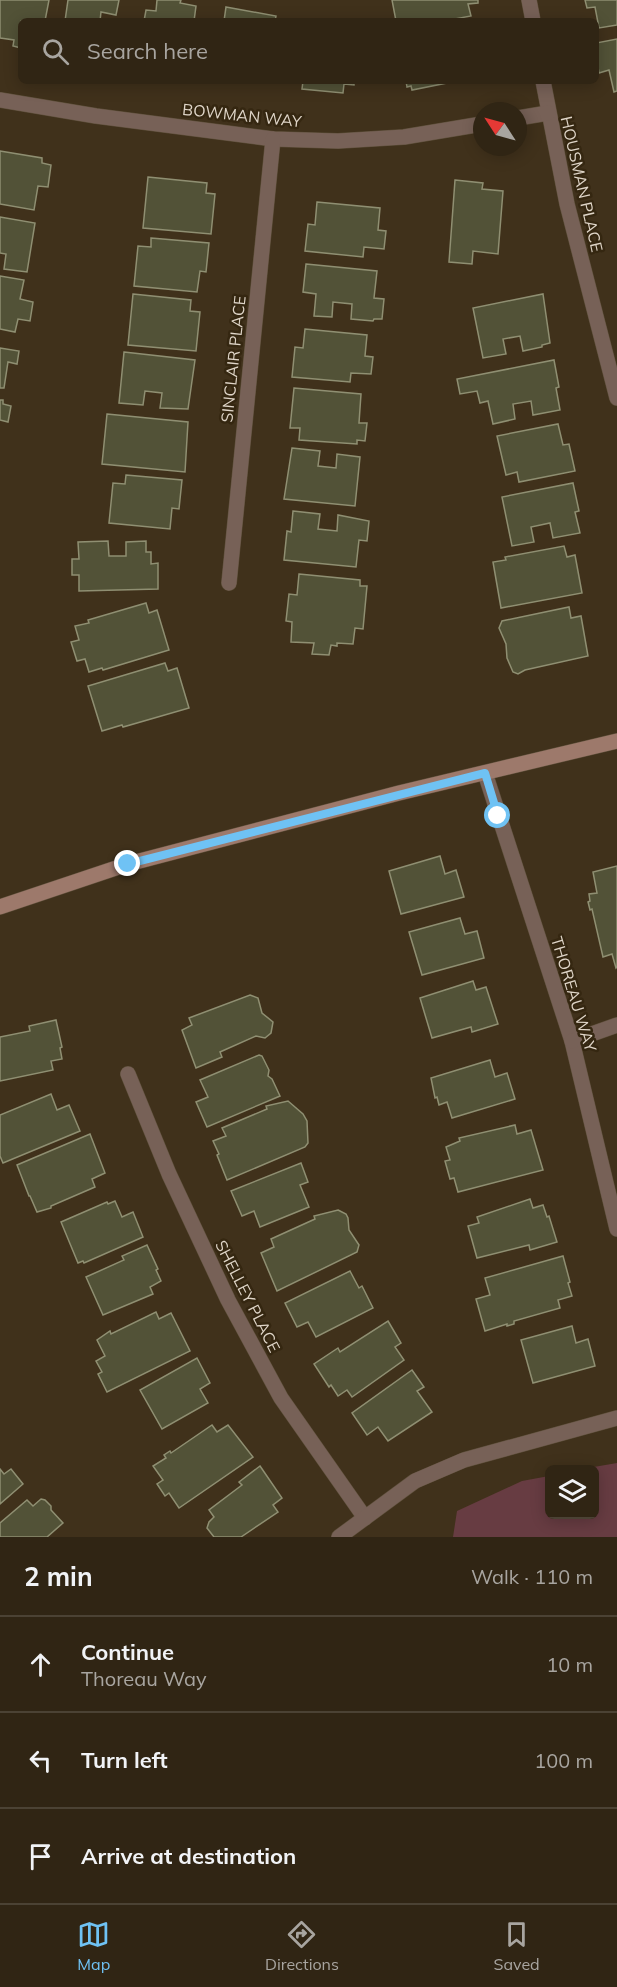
<!DOCTYPE html>
<html lang="en">
<head>
<meta charset="utf-8">
<style>
  :root { --surface:#302514; --page:#3c3122; --text:#f1f3f6; --muted:#a8a5a0; --line:#4b4234; --accent:#6fc2f4 }
  body { margin:0; font-family:Mulish,sans-serif; background:var(--page); color:var(--text) }
  .controls { position:absolute; right:18px; bottom:18px; display:grid; overflow:hidden; border-radius:9px; box-shadow:0 3px 15px #0003 }
  .controls button { width:54px; height:54px; display:grid; place-items:center; padding:0; border:0; border-bottom:2px solid var(--line); background:var(--surface); color:var(--text); font:30px sans-serif }
  .compass { position:absolute; left:473px; top:102px; width:54px; height:54px; border-radius:50%; background:var(--surface); box-shadow:0 3px 15px #0003; rotate:306deg }
  .stop { position:absolute; width:18px; height:18px; margin:-14px; border:4px solid #6fc2f4; border-radius:50%; background:#fff }
  .stop.end { background:#6fc2f4; border-color:#fff; box-shadow:0 2px 6px #0008 }
  .list { margin:0; padding:0; list-style:none }
  h2 { display:flex; justify-content:space-between; align-items:center; height:78px; margin:0; padding:0 24px; font-size:26px }
  h2 small { font-size:20px; font-weight:400; color:var(--muted) }
  .list li { display:grid; grid-template-columns:39px 1fr auto; gap:18px; align-items:center; box-sizing:border-box; height:96px; padding:0 24px; border-top:2px solid var(--line) }
  .list b { display:block; font-size:22px; white-space:nowrap }
  .list p { margin:0; font-size:20px; white-space:nowrap; color:var(--muted) }
  .list em { font-size:20px; font-style:normal; color:var(--muted) }
  .icon { flex:none; width:33px; height:33px; fill:none; stroke:currentColor; stroke-width:2; stroke-linecap:round; stroke-linejoin:round }
  .map { position:relative; flex:none; width:617px; height:1537px; overflow:hidden }
  .search { position:absolute; background:var(--surface); box-shadow:0 3px 15px #0003; left:18px; right:18px; top:18px; height:66px; display:flex; align-items:center; gap:15px; box-sizing:border-box; padding:0 21px; border-radius:9px; color:var(--muted); font-size:22px }
  .sheet { height:366px; background:var(--surface) }
  nav { display:flex; justify-content:space-around; align-items:center; box-sizing:border-box; height:84px; border-top:2px solid var(--line); background:var(--surface); font-size:16px; color:var(--muted) }
  nav a { display:grid; justify-items:center; gap:3px }
  nav .on { color:var(--accent) }
  .map>svg:first-child { display:block }
</style>
</head>
<body>
<div class="map">
<svg width="617" height="1537" viewBox="0 0 617 1537">
  <rect width="100%" height="100%" fill="#40311b"/>
  <!-- green -->
  <path fill="#673c42" d="M617,1463V1537H453L457,1511L522,1481L549,1476L550,1514H594V1470L582,1469Z"/>
  <!-- building -->
  <g fill="#525237" stroke="#8f8f72" stroke-width="1.5">
    <path d="M0,0H49L45,21H21V48L13,46L14,40L0,38Z"/>
    <path d="M68,0H119L116,15L101,12L100,21H65Z"/>
    <path d="M157,0H181L180,3L196,6L194,21H144L146,10L156,11Z"/>
    <path d="M392,0H478V3L468,4L471,16L444,21H396Z"/>
    <path d="M585,0H617V25L599,28L595,7L587,8Z"/>
    <path d="M226,7L276,16L275,21H224Z"/>
    <path d="M617,39V91L614,92L609,70L599,73L596,57V43Z"/>
    <path d="M303,81H354V85L344,84L343,93L302,89Z"/>
    <path d="M406,81H457L412,90L411,86L407,87Z"/>
    <path d="M0,151L42,158V163L51,165L48,187L38,186L34,210L0,204Z"/>
    <path d="M148,177L207,183L206,193L215,194L211,234L143,228Z"/>
    <path d="M455,180L483,183L482,189L503,191L498,254L473,251L472,264L449,262Z"/>
    <path d="M317,202L380,208L378,230L386,231L384,249L364,247L363,257L305,251L308,224L315,225Z"/>
    <path d="M0,217L35,223L27,272L4,269L6,254L0,253Z"/>
    <path d="M151,238L209,243L206,272L200,271L197,292L134,286L138,246L151,247Z"/>
    <path d="M306,264L377,271L374,298L384,299L382,319H374L373,321L351,319L352,304L333,302L332,317L314,316L316,294L303,292Z"/>
    <path d="M0,276L24,280L20,299L33,302L30,321L18,319L15,332L0,329Z"/>
    <path d="M133,294L191,300L190,311L200,312L196,351L128,345Z"/>
    <path d="M543,294L550,343L542,345V347L523,351L520,336L503,339L506,354L483,358L473,308Z"/>
    <path d="M305,329L367,335L365,356L373,357L371,374L351,373L350,382L292,377L295,347L303,348Z"/>
    <path d="M0,348L19,351L17,364L8,362L4,388H0Z"/>
    <path d="M124,352L195,360L188,409L160,408L162,393L145,391L143,405L119,403Z"/>
    <path d="M554,360L559,387L556,388L560,410L533,415L531,401L513,404L515,419L493,424L488,401L480,403L477,391L460,394L457,379Z"/>
    <path d="M294,388L361,394L359,423H367L365,441L357,440V444L299,440L300,428H290Z"/>
    <path d="M0,400H3V404L11,406L8,422L0,420Z"/>
    <path d="M107,414L188,422L185,472L102,464Z"/>
    <path d="M558,424L563,445L569,444L575,471L519,482L517,472L506,475L497,436Z"/>
    <path d="M292,448L320,451L318,466L336,468L337,454L360,457L355,506L284,499Z"/>
    <path d="M126,475L182,480L179,509L172,508L170,529L109,523L113,483L125,484Z"/>
    <path d="M573,483L579,511L575,512L580,533L553,538L550,523L531,527L534,542L512,546L502,497Z"/>
    <path d="M293,511L320,514L318,529L337,531L338,515L369,521L367,541L359,540L356,567L284,560L287,531L291,532Z"/>
    <path d="M108,541L109,556H126V542L146,541V552H151V564L158,563V589L79,591V575H72V559H79L78,542Z"/>
    <path d="M564,546L567,557L575,555L582,593L501,608L493,562L506,560L505,557Z"/>
    <path d="M299,574L360,580V586H367L363,629L355,628L353,644L337,643V646L331,645L329,655L312,654L314,643L291,642L292,622L286,621L289,594L297,595Z"/>
    <path d="M146,603L149,613L157,610L169,650L103,670L102,668L89,672L85,659L77,661L71,642L79,640L75,626L89,623L88,620Z"/>
    <path d="M569,607L571,618L581,616L588,656L525,670L518,674L513,672L507,658L506,644L499,628L502,621Z"/>
    <path d="M165,663L168,671L177,668L189,708L123,727L122,725L102,731L88,686Z"/>
    <path d="M440,856L445,874L456,870L464,897L401,914L389,871Z"/>
    <path d="M617,866V967L616,968L612,954L603,957L592,909L590,910L588,902L590,901L589,894L597,893L593,872Z"/>
    <path d="M460,918L465,934L477,931L484,958L422,975L409,932Z"/>
    <path d="M473,981L476,990L486,987L498,1024L472,1032L471,1027L432,1038L420,998Z"/>
    <path d="M250,995L258,998L262,1013L273,1022L271,1033L265,1038L256,1036L220,1052L222,1057L196,1068L182,1030L192,1025L189,1018Z"/>
    <path d="M56,1020L62,1047L60,1048L62,1059L51,1061L53,1070L0,1081V1037L30,1031L29,1026Z"/>
    <path d="M259,1055L262,1056L269,1070L268,1076L272,1079L280,1096L207,1127L196,1102L208,1097L200,1080Z"/>
    <path d="M490,1060L495,1077L507,1073L515,1099L452,1118L447,1102L439,1105L437,1097L435,1098L431,1078Z"/>
    <path d="M51,1094L57,1110L69,1105L80,1131L3,1163L0,1156V1115Z"/>
    <path d="M288,1101L303,1114L307,1121L308,1143L305,1147L227,1180L217,1155L219,1154L213,1141L226,1136L222,1128L267,1109L266,1106Z"/>
    <path d="M515,1125L517,1134L531,1130L543,1170L458,1192L454,1178L450,1179L445,1161L450,1160L446,1147L460,1141L459,1138Z"/>
    <path d="M90,1134L105,1173L92,1179L95,1187L51,1206V1208L37,1212L30,1196H29L17,1165Z"/>
    <path d="M301,1163L308,1182L300,1185L309,1207L260,1227L254,1211L242,1216L231,1191Z"/>
    <path d="M530,1199L533,1208L543,1205L547,1217L549,1216L557,1242L530,1250L529,1245L477,1258L468,1226L479,1223L477,1217Z"/>
    <path d="M115,1201L122,1217L133,1212L143,1237L84,1263L83,1261L78,1263L61,1222L107,1202L108,1204Z"/>
    <path d="M338,1210L346,1214L348,1218L349,1230L359,1245L357,1252L277,1291L261,1253L274,1247L271,1239L315,1219L314,1216Z"/>
    <path d="M147,1245L158,1269L156,1270L161,1281L150,1287L153,1294L103,1315L86,1277L124,1260L122,1256Z"/>
    <path d="M563,1256L570,1282L568,1283L572,1296L558,1300L560,1308L514,1321V1324L507,1326V1324L485,1331L476,1299L490,1295L485,1278Z"/>
    <path d="M350,1271L359,1288L362,1286L373,1308L316,1337L308,1322L297,1327L285,1303Z"/>
    <path d="M156,1312L159,1319L171,1313L190,1351L107,1392L98,1374L102,1372L96,1361L105,1356L97,1340L110,1331L111,1334Z"/>
    <path d="M388,1321L401,1343L395,1347L404,1360L352,1397L347,1390L338,1396L331,1385L329,1387L314,1364L338,1348L340,1352Z"/>
    <path d="M572,1326L576,1343L588,1339L595,1366L533,1383L521,1340Z"/>
    <path d="M197,1358L210,1383L200,1389L208,1403L162,1429L140,1390Z"/>
    <path d="M412,1370L424,1387L417,1391L432,1412L388,1441L378,1427L367,1435L352,1413Z"/>
    <path d="M212,1425L217,1432L228,1425L253,1457L179,1508L169,1493L165,1496L157,1484L163,1480L153,1466L166,1458L164,1455L170,1451L171,1453Z"/>
    <path d="M260,1466L282,1498L273,1505L278,1512L241,1537H214L207,1528L209,1522L214,1517L209,1510L242,1485L239,1482Z"/>
    <path d="M0,1469L4,1474L11,1469L23,1484L0,1504Z"/>
    <path d="M41,1499L45,1500L51,1506V1510L63,1523L47,1537H0V1523L27,1500L33,1506Z"/>
  </g>
  <g fill="none" stroke-linecap="round" stroke-linejoin="round">
    <defs>
      <g id="minor">
        <path d="M529,0L533,21"/>
        <path d="M543,81L567,204L617,398"/>
        <path d="M0,100L96,116L273,139L338,141L404,137L482,124"/>
        <path d="M518,118L548,113"/>
        <path d="M229,583L273,139"/>
        <path d="M485,773L572,1041L617,1229"/>
        <path d="M572,1041L617,1025"/>
        <path d="M128,1074L169,1174L228,1300L281,1398L365,1518"/>
        <path d="M339,1537L415,1481L464,1460L617,1418"/>
      </g>
      <path id="secondary" d="M0,907L128,864L399,793L617,741"/>
    </defs>
    <!-- minor casing -->
    <use href="#minor" stroke="#5d4f3a" stroke-width="16"/>
    <!-- secondary casing -->
    <use href="#secondary" stroke="#5d4f3a" stroke-width="16"/>
    <!-- minor -->
    <use href="#minor" stroke="#776157" stroke-width="15"/>
    <!-- secondary -->
    <use href="#secondary" stroke="#9d796b" stroke-width="15"/>
  </g>
  <g fill="none" stroke-linecap="round" stroke-linejoin="round">
    <!-- route -->
    <path stroke="#6fc2f4" stroke-width="8" d="M128,864L485,773L498,816"/>
  </g>
  <g text-anchor="middle" stroke-width="5" stroke-linejoin="round" paint-order="stroke">
    <!-- street labels -->
    <g font-size="16" fill="#dfd5c8" stroke="#352711">
      <text transform="translate(242 115) rotate(6)" y="6">BOWMAN WAY</text>
      <text transform="translate(582 184) rotate(77)" y="6">HOUSMAN PLACE</text>
      <text transform="translate(233 359) rotate(-84)" y="6">SINCLAIR PLACE</text>
      <text transform="translate(574 994) rotate(73)" y="6">THOREAU WAY</text>
      <text transform="translate(248 1296) rotate(63)" y="6">SHELLEY PLACE</text>
    </g>
  </g>
</svg>
<div class="controls">
<button><svg class="icon" aria-label="layers" viewBox="0 0 24 24"><path d="M12 4l9 5-9 5-9-5zM3 14l9 5 9-5"/></svg></button>
</div>
<svg class="compass" viewBox="-18 -18 36 36"><path d="M0-13l5 13h-10z" fill="#e53935"/><path d="M0 13l5-13h-10z" fill="#a8a5a0"/></svg>
<div class="stop" style="left:498px;top:816px"></div>
<div class="stop end" style="left:128px;top:864px"></div>
<div class="search"><svg class="icon" aria-label="search" viewBox="0 0 24 24"><circle cx="10" cy="10" r="6"/><path d="M15 15l6 6"/></svg>Search here</div>
</div>
<section class="sheet">
<h2>2 min<small>Walk · 110 m</small></h2>
<ul class="list">
<li><svg class="icon" aria-label="ahead" viewBox="0 0 24 24"><path d="M12 20V5M6 11l6-6 6 6"/></svg><div><b>Continue</b><p>Thoreau Way</p></div><em>10 m</em></li>
<li><svg class="icon" aria-label="left" viewBox="0 0 24 24"><path d="M17 20v-9H6M10 6l-5 5 5 5"/></svg><div><b>Turn left</b></div><em>100 m</em></li>
<li><svg class="icon" aria-label="arrive" viewBox="0 0 24 24"><path d="M6 21V4h12l-3 4 3 4H6"/></svg><div><b>Arrive at destination</b></div></li>
</ul>
</section>
<nav>
<a class="on"><svg class="icon" aria-label="map" viewBox="0 0 24 24"><path d="M3 6l6-2 6 2 6-2v14l-6 2-6-2-6 2zM9 4v14M15 6v14"/></svg>Map</a>
<a><svg class="icon" aria-label="directions" viewBox="0 0 24 24"><path d="M12 3l9 9-9 9-9-9zM9 14v-3h6M13 9l2 2-2 2"/></svg>Directions</a>
<a><svg class="icon" aria-label="saved" viewBox="0 0 24 24"><path d="M7 4h10v16l-5-4-5 4z"/></svg>Saved</a>
</nav>
</body>
</html>
